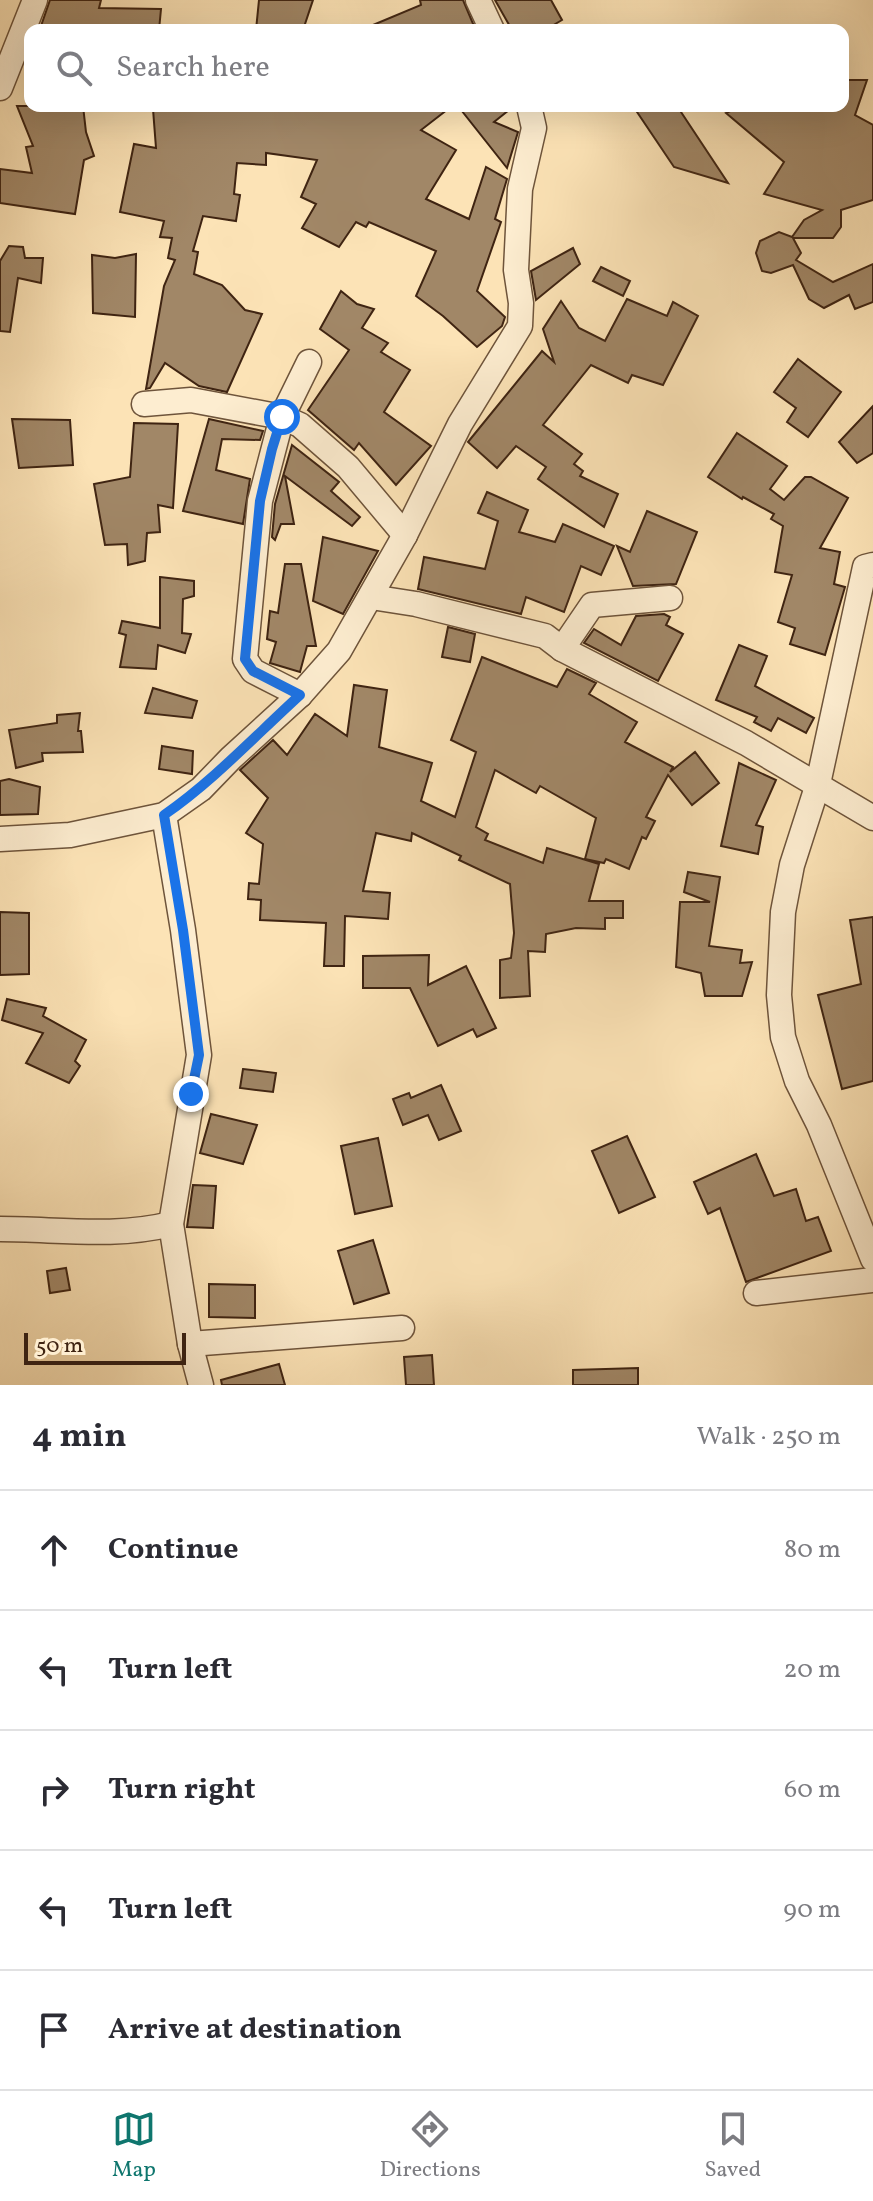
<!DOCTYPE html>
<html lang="en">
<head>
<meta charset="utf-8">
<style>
  :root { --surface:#fff; --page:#f2f2f3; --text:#2b2b33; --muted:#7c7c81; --line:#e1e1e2; --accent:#0f766e }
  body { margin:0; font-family:Vollkorn,serif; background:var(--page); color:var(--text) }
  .scale { position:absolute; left:24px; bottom:20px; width:162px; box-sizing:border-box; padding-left:8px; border:4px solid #3f2412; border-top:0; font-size:22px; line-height:28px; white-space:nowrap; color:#3f2412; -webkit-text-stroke:6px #fdedd0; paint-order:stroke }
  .stop { position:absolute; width:24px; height:24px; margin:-18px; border:6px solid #1a73e8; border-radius:50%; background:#fff }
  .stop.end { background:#1a73e8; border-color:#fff; box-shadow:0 2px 8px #0008 }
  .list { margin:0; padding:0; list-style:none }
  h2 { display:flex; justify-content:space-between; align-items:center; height:104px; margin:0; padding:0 32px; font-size:34px }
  h2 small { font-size:26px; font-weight:400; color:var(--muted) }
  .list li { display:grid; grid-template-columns:52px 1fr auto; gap:24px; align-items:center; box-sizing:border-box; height:120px; padding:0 32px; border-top:2px solid var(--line) }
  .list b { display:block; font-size:30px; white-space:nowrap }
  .list em { font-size:26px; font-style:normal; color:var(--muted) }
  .icon { flex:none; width:44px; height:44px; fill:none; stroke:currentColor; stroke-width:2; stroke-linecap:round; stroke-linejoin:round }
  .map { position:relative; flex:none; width:873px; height:1385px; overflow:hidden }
  .search { position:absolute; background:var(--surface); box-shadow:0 8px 32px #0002; left:24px; right:24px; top:24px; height:88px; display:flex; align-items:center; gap:20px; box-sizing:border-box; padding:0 28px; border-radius:16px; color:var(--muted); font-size:30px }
  .sheet { height:704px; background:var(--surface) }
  nav { display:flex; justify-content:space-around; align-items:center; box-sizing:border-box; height:112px; border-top:2px solid var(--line); background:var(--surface); font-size:22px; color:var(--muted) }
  nav a { display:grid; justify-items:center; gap:4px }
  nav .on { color:var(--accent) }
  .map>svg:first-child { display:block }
</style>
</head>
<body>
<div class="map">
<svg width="873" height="1385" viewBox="0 0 873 1385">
  <rect width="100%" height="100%" fill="#fce3b6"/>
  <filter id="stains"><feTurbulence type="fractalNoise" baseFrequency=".0025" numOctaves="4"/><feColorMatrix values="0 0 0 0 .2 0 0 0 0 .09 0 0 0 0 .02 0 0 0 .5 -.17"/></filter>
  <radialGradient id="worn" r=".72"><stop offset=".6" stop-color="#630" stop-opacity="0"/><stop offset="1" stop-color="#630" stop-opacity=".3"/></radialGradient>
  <!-- building -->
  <g fill="#a18767" stroke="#3f2412" stroke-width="2">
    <path d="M50,0H101L99,8L161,9L159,30H56L41,26Z"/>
    <path d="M259,0H313L303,30H256Z"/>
    <path d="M420,0H463L474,26L462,30H361L421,5Z"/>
    <path d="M495,0H551L562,20L545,30H512Z"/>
    <path d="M843,80H867L855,115L873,125V200L841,210V227L833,238H793L801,253L796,260L833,282L873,264V302L855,309L849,295L824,308L809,299L793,265L771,273L762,271L756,253L760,241L779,232L792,237L804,220L822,210L764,194L784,162L726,113L741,106H843Z"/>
    <path d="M17,106H83L86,132L94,156L84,160L75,214L0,203V169L32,173L26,147L33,146Z"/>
    <path d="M190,106H452L421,130L456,150L426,199L469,219L486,167L507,179L495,219L501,222L477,291L505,317L502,326L477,347L443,316L416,296L436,251L369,222L366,227L356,222L339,247L302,228L316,204L301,197L317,160L266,153V165L237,163L234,194L240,195L236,221L203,216L193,251L198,252L194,274L222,285L245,310L262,314L227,392L199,386L165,363L150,388L146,389L164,286L175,260L168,258L172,238L160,237L164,221L120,212L134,144L156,148L153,109Z"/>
    <path d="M458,106H514L494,122L518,132L507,168Z"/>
    <path d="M633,106H677L728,183L674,167Z"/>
    <path d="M9,246L23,247L25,258H43L41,283L18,278L10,332L0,331V261Z"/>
    <path d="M573,248L580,264L536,300L531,271Z"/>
    <path d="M136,254L135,317L93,313L92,255L115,258Z"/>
    <path d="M601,267L630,281L623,296L593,281Z"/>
    <path d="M341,291L357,304L374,309L362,328L388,343L381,352L410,370L384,412L431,446L396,485L359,443L354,450L308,410L349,350L320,329Z"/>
    <path d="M627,299L667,316L673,302L698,316L663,385L632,375L628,383L591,365L543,425L582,454L574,464L583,471L580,476L618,494L604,527L538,479L546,467L516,446L497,468L468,442L542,351L554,362L543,329L561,301L579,328L605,341Z"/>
    <path d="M798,359L841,392L808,437L787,422L796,408L774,392Z"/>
    <path d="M873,406V453L857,463L839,442Z"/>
    <path d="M12,419L70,420L73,465L19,468Z"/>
    <path d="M209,419L263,431L260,440L222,439L216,470L250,479L243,524L183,511Z"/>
    <path d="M134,423L178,424L173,508L158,505L160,532L147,533L145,561L128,565L127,544L105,545L94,484L130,477Z"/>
    <path d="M737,433L787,466L770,489L784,500L805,477H811L848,498L820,548L840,552L834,584L845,587L825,655L790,644L795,628L778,622L792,575L775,572L783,526L771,519L774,514L743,497L742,499L708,477Z"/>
    <path d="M292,445L339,482L331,491L360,517L352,526L285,476L294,524H281L275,540L272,537L275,504Z"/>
    <path d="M487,492L528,510L519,532L555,542L563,524L614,546L601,575L581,566L564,612L526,597L521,614L418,589L424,557L485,569L498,521L478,513Z"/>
    <path d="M647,511L697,532L676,584L633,586L617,546L630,552Z"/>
    <path d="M323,537L378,551L343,614L313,601Z"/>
    <path d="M285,564H301L316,646H307L300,672L270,663L276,642L267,639L270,611L278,613Z"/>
    <path d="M160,577L194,581V596L183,599L182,633L191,634L185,653L158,645L156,669L120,667L126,635L119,633L122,621L160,628Z"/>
    <path d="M664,614L670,617L666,625L683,634L658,681L584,643L594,629L621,645L636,616Z"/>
    <path d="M448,627L475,634L470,662L442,657Z"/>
    <path d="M739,645L767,656L755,686L814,718L806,733L778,718L771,731L754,722L757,717L716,700Z"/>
    <path d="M482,657L557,687L567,669L596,683L589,694L637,722L625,742L673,767L670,772L695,752L719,783L692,805L668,775L646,817L655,821L646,839L642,837L629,869L606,859L604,863L585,859L596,818L540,786L536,793L495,770L476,827L488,834L485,840L543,863L547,848L599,864L589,901H623V918H605V929L576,928L546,934L545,952L528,951L530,996L500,998V960L511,958L514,933L510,884L459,860L461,856L412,833L411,841L376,833L363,891L390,893L388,919L345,916L344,966H324L326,923L260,920L261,900L248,899L249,883L259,884L263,844L246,833L268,798L240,770L273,740L287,755L315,714L347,736L354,685L387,690L379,747L432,763L421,801L455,817L476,752L451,740Z"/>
    <path d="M153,688L197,701L192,718L145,713Z"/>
    <path d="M80,713L78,731H81L83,752L42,753L43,761L16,768L9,730L57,723V715Z"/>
    <path d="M162,746L193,751L192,774L159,769Z"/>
    <path d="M739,763L776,780L756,825L763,827L758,854L721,846Z"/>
    <path d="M9,779L40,787L38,814L0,815V781Z"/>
    <path d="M688,872L720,877L709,946L742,950L740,963L752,962L742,996H705L701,973L676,967L680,902H710L684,892Z"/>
    <path d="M0,912L29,913V974L0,975Z"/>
    <path d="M873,917V1081L842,1089L818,995L861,984L850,920Z"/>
    <path d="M429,955L428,985L466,966L496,1028L477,1037L473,1029L438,1046L410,988H363V956Z"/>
    <path d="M7,999L46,1008L43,1016L86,1040L75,1061L80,1066L69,1083L26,1063L43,1033L2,1020Z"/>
    <path d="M243,1069L276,1073L273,1092L240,1088Z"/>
    <path d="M441,1085L461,1131L439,1140L428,1115L403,1125L393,1099L409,1093L411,1098Z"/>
    <path d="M211,1114L257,1125L243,1164L200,1153Z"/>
    <path d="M627,1136L655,1197L619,1213L592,1151Z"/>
    <path d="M378,1138L392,1206L355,1214L341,1146Z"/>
    <path d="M756,1154L774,1196L796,1189L806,1221L818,1217L831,1251L746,1282L720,1208L708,1214L694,1182Z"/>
    <path d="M193,1185L216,1186L213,1228L187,1227Z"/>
    <path d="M373,1240L389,1293L354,1304L338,1251Z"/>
    <path d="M66,1268L70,1290L50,1293L47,1271Z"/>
    <path d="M209,1284L255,1285V1318L209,1317Z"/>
    <path d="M432,1355L434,1385H406L404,1357Z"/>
    <path d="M279,1364L285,1385H222L221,1380Z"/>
    <path d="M638,1368V1385H573V1370Z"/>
  </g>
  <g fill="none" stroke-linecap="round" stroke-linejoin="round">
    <defs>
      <g id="minor">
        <path d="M478,0L492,30"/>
        <path d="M0,88L35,0"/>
        <path d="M144,404L191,400L282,417L300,425L348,467L405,535"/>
        <path d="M873,565L865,567L818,784L792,865L783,912L779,995L783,1037L797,1081L819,1125L873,1259"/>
        <path d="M371,597L416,604L545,636L562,649L746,743L873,818"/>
        <path d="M562,649L592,605L670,598"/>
        <path d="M300,695L253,671L245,659L260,501L282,417L309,362"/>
        <path d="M164,815L183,930L199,1055L171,1224L190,1344L201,1385"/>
        <path d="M0,839L70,835L164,815L201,789L231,758L300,695L339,651L405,535L460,424L520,326L521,303L516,270L520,189L534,128L529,106"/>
        <path d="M0,1229C57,1229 115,1238 171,1224"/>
        <path d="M756,1293L873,1280"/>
        <path d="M190,1344L402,1328"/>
      </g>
    </defs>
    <!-- minor casing -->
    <use href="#minor" stroke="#6e543b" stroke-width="27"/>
    <!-- minor -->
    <use href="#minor" stroke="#fdedd0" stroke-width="24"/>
  </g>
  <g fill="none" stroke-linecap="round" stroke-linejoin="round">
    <!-- route -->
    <path stroke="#1a73e8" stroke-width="10" d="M191,1094L199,1055L183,930L164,815C213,781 255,736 300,695L253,671L245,659L260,501L272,449L282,417"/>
  </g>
  <rect width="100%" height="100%" filter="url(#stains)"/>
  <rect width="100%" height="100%" fill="url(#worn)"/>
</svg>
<div class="scale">50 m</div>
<div class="stop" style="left:282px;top:417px"></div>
<div class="stop end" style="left:191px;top:1094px"></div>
<div class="search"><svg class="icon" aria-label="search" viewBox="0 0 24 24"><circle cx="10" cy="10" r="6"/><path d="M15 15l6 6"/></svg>Search here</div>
</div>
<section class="sheet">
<h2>4 min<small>Walk · 250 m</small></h2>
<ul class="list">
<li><svg class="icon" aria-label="ahead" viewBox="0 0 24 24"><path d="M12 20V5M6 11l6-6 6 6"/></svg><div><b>Continue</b></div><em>80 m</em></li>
<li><svg class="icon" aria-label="left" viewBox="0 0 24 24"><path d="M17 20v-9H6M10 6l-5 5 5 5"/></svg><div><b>Turn left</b></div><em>20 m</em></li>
<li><svg class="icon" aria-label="right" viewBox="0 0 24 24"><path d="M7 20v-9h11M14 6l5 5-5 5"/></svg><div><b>Turn right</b></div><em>60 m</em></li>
<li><svg class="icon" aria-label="left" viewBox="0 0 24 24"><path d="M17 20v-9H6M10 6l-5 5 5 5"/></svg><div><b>Turn left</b></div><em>90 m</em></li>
<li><svg class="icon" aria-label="arrive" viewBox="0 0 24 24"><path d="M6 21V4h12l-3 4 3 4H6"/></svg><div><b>Arrive at destination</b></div></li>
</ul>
</section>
<nav>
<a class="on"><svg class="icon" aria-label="map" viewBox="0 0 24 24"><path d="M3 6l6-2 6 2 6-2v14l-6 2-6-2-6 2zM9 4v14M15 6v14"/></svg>Map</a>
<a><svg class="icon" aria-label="directions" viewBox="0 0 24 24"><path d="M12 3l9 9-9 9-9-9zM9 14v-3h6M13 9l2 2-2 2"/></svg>Directions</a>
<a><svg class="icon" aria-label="saved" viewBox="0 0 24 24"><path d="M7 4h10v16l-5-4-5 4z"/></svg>Saved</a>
</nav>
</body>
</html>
